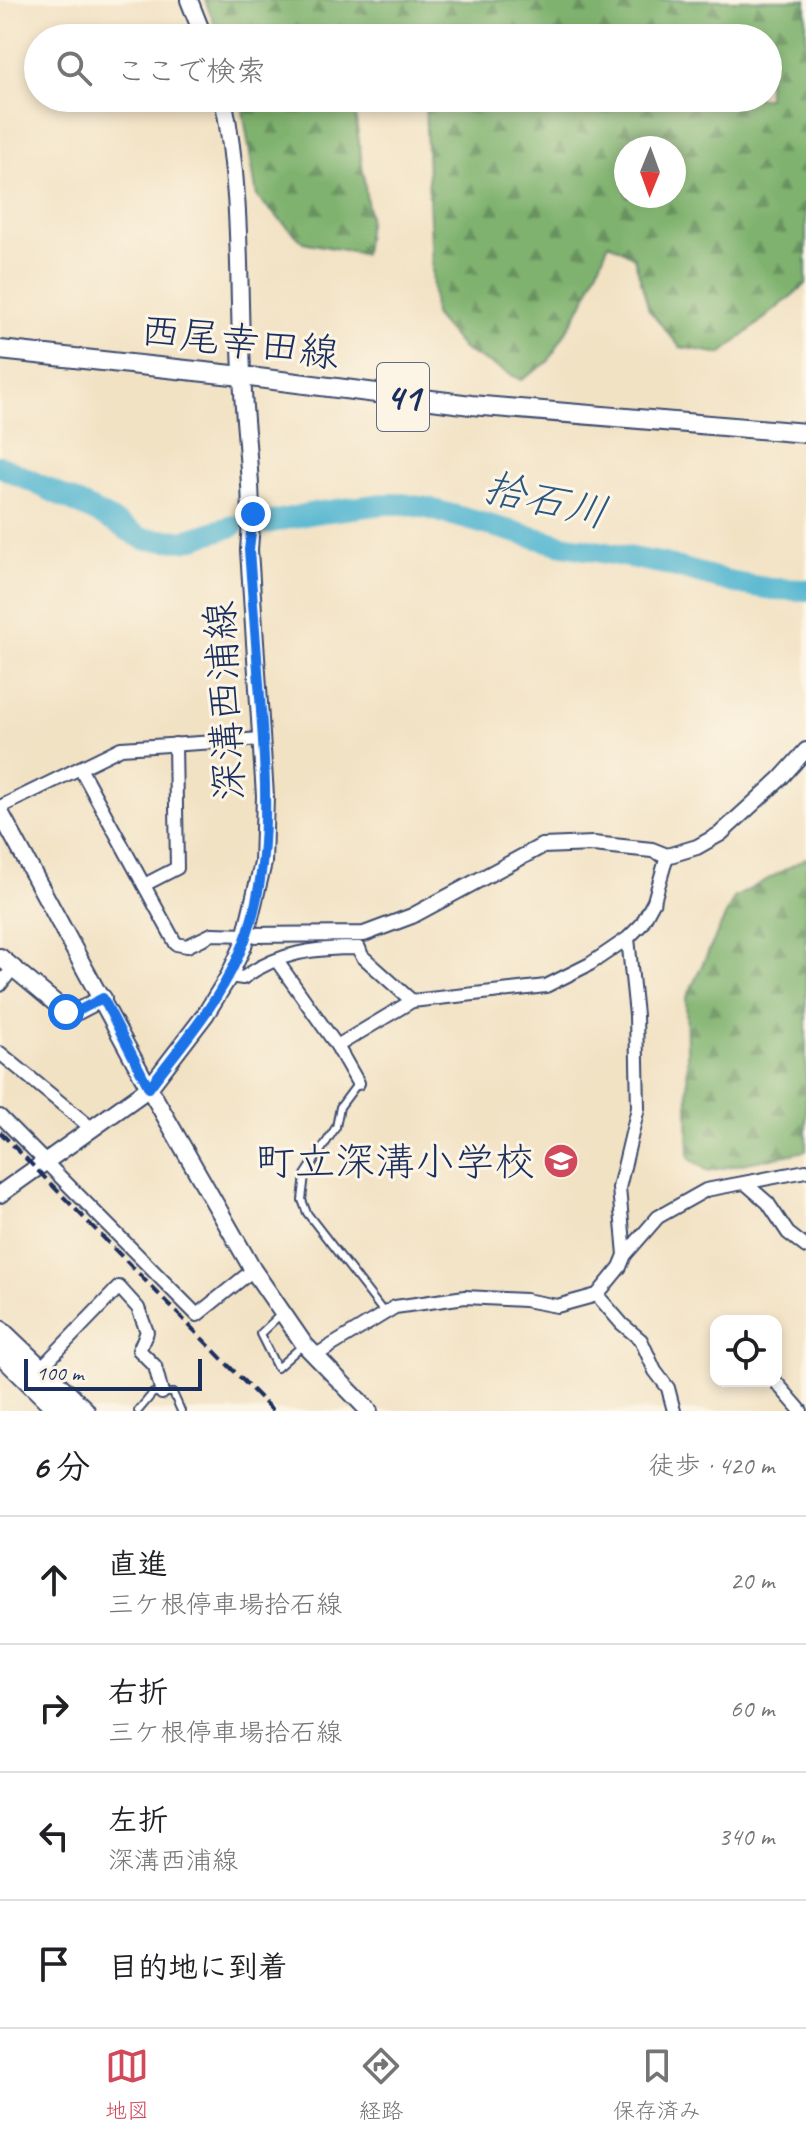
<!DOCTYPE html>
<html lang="ja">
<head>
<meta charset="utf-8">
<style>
  :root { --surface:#fff; --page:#f2f2f2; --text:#202124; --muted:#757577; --line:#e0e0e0; --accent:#d1495b }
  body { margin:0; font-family:Caveat,"Klee One",sans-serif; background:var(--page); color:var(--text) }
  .controls { position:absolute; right:24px; bottom:24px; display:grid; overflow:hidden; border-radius:16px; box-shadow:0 4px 12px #0003 }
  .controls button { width:72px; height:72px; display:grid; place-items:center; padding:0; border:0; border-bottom:2px solid var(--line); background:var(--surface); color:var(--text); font:40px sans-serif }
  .compass { position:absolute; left:614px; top:136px; width:72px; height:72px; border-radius:50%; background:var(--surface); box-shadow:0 4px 12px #0003; rotate:181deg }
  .scale { position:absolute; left:24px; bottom:20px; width:178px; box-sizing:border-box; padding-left:8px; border:4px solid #1b2f5e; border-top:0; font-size:22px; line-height:28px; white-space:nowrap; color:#1b2f5e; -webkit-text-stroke:6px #fcf5e5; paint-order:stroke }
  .stop { position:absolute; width:24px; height:24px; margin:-18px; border:6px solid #1a73e8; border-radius:50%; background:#fff }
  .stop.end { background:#1a73e8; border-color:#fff; box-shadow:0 2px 8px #0008 }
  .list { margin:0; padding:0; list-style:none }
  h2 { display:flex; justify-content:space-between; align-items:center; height:104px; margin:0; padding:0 32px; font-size:34px }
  h2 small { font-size:26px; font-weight:400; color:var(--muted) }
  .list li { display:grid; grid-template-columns:52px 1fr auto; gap:24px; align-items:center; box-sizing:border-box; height:128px; padding:0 32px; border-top:2px solid var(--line) }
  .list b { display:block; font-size:30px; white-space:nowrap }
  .list p { margin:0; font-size:26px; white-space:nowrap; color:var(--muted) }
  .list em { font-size:26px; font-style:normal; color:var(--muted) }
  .icon { flex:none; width:44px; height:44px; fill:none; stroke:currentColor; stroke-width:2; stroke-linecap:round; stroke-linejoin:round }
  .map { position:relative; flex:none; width:806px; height:1411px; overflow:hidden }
  .search { position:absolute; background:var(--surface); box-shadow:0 4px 12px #0003; left:24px; right:24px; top:24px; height:88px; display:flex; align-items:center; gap:20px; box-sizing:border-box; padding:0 28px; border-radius:44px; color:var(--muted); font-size:30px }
  .sheet { height:616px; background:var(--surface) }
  nav { display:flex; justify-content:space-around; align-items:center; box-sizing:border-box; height:112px; border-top:2px solid var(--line); background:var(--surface); font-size:22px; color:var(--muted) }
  nav a { display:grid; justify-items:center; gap:4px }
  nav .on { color:var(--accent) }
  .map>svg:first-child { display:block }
</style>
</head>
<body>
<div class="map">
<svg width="806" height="1411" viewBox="0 0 806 1411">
  <defs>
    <pattern id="forest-firs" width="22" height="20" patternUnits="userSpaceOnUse" patternTransform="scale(2)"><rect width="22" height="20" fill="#7fb26e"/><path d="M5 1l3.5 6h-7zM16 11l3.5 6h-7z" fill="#67915e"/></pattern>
  </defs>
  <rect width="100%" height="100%" fill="#fcf5e5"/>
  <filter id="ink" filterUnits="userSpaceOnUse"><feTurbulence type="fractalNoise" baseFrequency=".0125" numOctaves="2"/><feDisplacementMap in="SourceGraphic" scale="16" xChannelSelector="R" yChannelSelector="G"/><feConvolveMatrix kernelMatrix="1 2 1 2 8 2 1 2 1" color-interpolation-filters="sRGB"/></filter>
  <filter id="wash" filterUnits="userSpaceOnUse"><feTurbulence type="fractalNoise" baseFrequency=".006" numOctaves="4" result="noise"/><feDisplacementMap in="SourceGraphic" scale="32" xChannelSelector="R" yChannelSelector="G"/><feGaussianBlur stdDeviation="1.8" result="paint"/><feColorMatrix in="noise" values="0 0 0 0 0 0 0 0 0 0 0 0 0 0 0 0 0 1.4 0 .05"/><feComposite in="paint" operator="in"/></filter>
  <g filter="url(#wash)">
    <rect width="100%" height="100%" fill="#f2e2c4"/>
    <!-- forest -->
    <g fill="url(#forest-firs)" stroke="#4d7066" stroke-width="2" fill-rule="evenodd">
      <path d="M205,0H806V284L721,354L680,347L649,310L634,257L609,243L583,303L548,362L521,380L464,350L434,315L425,104L417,98H768V38H220ZM674,148V196H626V148Z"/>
      <path d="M241,98H353L369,216L364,254L303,242L257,197Z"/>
      <path d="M806,858V1151L708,1171L689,1158L686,999L734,898Z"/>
    </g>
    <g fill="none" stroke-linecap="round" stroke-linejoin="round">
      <!-- river -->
      <g stroke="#51b5d0" stroke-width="22">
        <path d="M0,466L102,515L143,539L184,541L233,526"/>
        <path d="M267,523L314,513L383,504H403L427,508L558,544L665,564L735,583L772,589L806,590"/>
      </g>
    </g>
  </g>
  <g filter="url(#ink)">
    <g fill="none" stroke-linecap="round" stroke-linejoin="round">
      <defs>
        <g id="service">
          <path d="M358,1083L340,1107L336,1127L305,1175L302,1200L307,1213L385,1314"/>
          <path d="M282,1313L260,1334L277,1368L304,1344"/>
          <path d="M138,1411L153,1393H173L181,1411"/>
        </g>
        <g id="minor">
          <path d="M80,768L121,748L263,739"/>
          <path d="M0,807L80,768L176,944L187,946L212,934L247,935"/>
          <path d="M144,885L177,868L175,744"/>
          <path d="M277,961L337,1046"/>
          <path d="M229,976L243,978C279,952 315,948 359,948L362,956L412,1001"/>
          <path d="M0,985L13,968"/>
          <path d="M0,1053L90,1127"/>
          <path d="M358,1083L337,1046L412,1001L546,986L590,964L628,938L641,925L654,901L667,856"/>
          <path d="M0,1116L197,1315L253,1270"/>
          <path d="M745,1183L768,1203L788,1233L806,1247"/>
          <path d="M625,1255L619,1188L638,1108L636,1015L628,938"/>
          <path d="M597,1295L622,1324L641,1340L655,1371L668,1388L674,1411"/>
          <path d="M316,1355L395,1307L465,1297L525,1300L557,1306L597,1295L620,1267L625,1255L658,1217L706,1190L806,1171"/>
          <path d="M40,1369L119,1287L138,1308L147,1332L139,1350L155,1366L162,1393"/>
          <path d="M775,1381L801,1411"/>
        </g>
        <path id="tertiary" d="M247,935L364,934L412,916L542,846L593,844L652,850L667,856L697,847L720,834L780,779L806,750"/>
        <g id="secondary">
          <path d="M189,0L204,38"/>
          <path d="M0,812L149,1088L253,1270L304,1344L369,1411"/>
          <path d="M0,957L66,1012L78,1011L103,998"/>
          <path d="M0,1194L149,1088L205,1015L229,976L243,946L263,863L265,796L249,550C255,491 244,433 242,373C238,282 242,188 223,98"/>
        </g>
        <path id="primary" d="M0,350L242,376L471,405L806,433"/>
        <g id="trunk">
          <path d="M0,1331L84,1411"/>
          <path d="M0,1352L60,1411"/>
        </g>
      </defs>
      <!-- service casing -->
      <use href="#service" stroke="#3b4a6d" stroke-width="10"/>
      <!-- minor casing -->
      <use href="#minor" stroke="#3b4a6d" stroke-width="16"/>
      <!-- tertiary casing -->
      <use href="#tertiary" stroke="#3b4a6d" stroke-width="18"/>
      <!-- secondary casing -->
      <use href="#secondary" stroke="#3b4a6d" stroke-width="20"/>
      <!-- primary casing -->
      <use href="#primary" stroke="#3b4a6d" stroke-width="22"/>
      <!-- trunk casing -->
      <use href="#trunk" stroke="#3b4a6d" stroke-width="24"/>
      <!-- service -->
      <use href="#service" stroke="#fff" stroke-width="6"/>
      <!-- minor -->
      <use href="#minor" stroke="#fff" stroke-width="12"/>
      <!-- tertiary -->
      <use href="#tertiary" stroke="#fff" stroke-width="14"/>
      <!-- secondary -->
      <use href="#secondary" stroke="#fff" stroke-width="16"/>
      <!-- primary -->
      <use href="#primary" stroke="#fff" stroke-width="18"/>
      <!-- trunk -->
      <use href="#trunk" stroke="#fff" stroke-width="20"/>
      <!-- rail -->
      <path stroke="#1b2f5e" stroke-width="4" stroke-dasharray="12 6" stroke-linecap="butt" d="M0,1132L273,1411"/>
    </g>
  </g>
  <g fill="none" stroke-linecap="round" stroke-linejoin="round" filter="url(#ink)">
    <!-- route -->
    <path stroke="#1a73e8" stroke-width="10" d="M66,1012L78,1011L103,998L149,1088C181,1045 216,1006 238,957C274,879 266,780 260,697C256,648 253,599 249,550L253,514"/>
  </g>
  <!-- icons -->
  <defs>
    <symbol id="school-disc" viewBox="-11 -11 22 22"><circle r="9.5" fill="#d1495b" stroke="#fcf5e5"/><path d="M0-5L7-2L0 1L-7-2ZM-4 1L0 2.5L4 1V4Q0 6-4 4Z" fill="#fff"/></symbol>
  </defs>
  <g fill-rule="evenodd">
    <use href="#school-disc" x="541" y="1141" width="40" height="40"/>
  </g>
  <g text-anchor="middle" stroke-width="6" stroke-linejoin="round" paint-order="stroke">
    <!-- shield labels -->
    <rect fill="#fcf5e5" stroke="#5e6a86" stroke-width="2" x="377" y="363" width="52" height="68" rx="6"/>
    <g font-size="38" font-weight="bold" fill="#1b2f5e">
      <text x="403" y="410">41</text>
    </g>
    <!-- street labels -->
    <g font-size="40" fill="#1b2f5e" stroke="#fcf5e5">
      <text transform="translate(240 341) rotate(7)" y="14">西尾幸田線</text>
      <text transform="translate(224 701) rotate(-93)" y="14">深溝西浦線</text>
    </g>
    <!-- poi labels -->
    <g font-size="40" fill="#1b2f5e" stroke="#fcf5e5" text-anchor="end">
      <text x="535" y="1175">町立深溝小学校</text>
    </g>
    <!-- water labels -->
    <g font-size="42" font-style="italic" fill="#2b5780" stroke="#fcf5e5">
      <text transform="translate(546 499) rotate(13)" y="15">拾石川</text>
    </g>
  </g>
</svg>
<div class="controls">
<button><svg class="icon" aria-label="locate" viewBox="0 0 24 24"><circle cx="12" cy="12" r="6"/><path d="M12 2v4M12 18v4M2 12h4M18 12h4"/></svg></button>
</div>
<svg class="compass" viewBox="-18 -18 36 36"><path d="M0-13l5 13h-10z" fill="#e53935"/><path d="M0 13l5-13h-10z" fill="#757577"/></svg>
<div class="scale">100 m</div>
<div class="stop" style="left:66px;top:1012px"></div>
<div class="stop end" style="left:253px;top:514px"></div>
<div class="search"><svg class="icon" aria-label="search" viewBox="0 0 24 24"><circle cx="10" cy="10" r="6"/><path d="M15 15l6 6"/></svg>ここで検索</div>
</div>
<section class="sheet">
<h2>6 分<small>徒歩 · 420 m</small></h2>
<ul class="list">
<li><svg class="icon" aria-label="ahead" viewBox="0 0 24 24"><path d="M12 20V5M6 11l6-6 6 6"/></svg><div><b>直進</b><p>三ケ根停車場拾石線</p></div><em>20 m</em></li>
<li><svg class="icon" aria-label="right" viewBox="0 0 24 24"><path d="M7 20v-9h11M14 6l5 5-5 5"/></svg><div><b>右折</b><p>三ケ根停車場拾石線</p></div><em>60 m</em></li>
<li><svg class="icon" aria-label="left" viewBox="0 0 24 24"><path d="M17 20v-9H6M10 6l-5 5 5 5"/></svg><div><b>左折</b><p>深溝西浦線</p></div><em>340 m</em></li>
<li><svg class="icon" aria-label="arrive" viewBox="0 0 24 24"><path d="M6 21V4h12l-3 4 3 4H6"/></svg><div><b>目的地に到着</b></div></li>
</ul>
</section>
<nav>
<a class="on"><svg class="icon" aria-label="map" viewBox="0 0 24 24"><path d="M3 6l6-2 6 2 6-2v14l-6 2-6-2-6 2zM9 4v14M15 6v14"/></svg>地図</a>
<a><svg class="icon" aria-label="directions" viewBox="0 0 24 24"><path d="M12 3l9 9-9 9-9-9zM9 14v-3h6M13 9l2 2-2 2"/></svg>経路</a>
<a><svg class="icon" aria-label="saved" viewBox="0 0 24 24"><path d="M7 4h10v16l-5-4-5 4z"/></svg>保存済み</a>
</nav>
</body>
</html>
